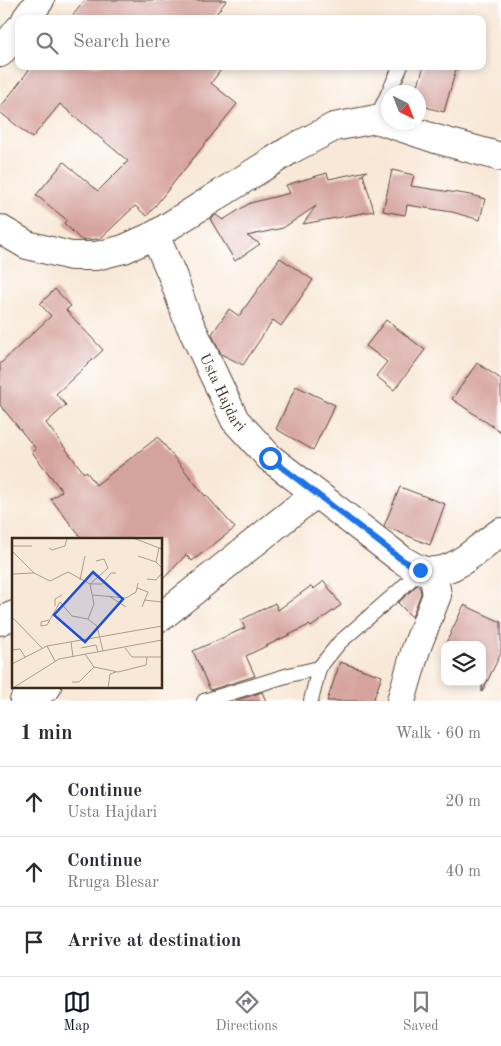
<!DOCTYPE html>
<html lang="en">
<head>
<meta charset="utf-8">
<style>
  :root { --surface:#fff; --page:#f2f2f3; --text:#2b2b33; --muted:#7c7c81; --line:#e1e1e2; --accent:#111827 }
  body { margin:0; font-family:"Old Standard TT",serif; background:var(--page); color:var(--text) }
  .controls { position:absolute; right:15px; bottom:15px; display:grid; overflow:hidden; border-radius:10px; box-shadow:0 2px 8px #0003 }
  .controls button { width:45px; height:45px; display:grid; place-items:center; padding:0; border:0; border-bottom:1px solid var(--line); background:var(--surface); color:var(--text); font:25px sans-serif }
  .compass { position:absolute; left:381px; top:85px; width:45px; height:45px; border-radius:50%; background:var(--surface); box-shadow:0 2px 8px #0003; rotate:138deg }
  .stop { position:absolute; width:15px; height:15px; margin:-11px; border:4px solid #1a73e8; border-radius:50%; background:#fff }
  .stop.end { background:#1a73e8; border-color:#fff; box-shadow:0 1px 5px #0008 }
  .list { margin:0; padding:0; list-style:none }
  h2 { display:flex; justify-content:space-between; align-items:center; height:65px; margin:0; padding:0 20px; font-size:21px }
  h2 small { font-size:16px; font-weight:400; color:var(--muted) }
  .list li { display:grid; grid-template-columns:32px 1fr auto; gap:15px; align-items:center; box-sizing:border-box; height:70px; padding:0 20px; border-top:1px solid var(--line) }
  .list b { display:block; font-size:19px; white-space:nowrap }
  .list p { margin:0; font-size:16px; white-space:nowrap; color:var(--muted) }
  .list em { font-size:16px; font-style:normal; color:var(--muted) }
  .icon { flex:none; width:28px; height:28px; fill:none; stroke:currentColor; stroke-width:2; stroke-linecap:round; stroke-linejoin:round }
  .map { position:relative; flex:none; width:501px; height:701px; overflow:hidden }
  .search { position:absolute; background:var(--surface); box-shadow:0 2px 8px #0003; left:15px; right:15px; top:15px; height:55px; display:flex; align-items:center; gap:12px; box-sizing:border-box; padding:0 18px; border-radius:10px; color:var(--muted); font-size:19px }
  .sheet { height:275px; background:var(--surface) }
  nav { display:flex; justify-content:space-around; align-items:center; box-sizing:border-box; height:70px; border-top:1px solid var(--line); background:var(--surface); font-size:14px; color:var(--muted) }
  nav a { display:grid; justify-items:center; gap:2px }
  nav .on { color:var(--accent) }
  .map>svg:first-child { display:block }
</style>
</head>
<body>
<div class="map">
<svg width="501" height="701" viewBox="0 0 501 701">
  <rect width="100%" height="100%" fill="#fff"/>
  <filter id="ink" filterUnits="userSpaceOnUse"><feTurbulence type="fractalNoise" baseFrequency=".02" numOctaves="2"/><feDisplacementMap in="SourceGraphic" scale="10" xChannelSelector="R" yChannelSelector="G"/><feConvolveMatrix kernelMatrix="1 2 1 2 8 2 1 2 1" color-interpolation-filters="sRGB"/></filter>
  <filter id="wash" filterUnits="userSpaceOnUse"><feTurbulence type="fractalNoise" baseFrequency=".0096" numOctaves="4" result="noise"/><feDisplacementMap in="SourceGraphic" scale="20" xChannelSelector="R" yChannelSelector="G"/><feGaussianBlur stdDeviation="1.12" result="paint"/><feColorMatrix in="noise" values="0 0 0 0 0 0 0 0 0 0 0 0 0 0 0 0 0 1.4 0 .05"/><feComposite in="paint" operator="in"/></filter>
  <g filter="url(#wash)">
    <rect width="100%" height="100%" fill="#f8e8d7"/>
    <g id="blocks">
      <!-- building -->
      <g fill="#d5a39d">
        <path d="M85,0H227L212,19H70Z"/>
        <path d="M32,66H224L211,83L237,104L147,216L135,206L100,239L81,240L64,223L67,220L36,195L64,162L98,191L128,161L60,104L32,138L0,112V108Z"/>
        <path d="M424,66H457L444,112L418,105V85Z"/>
        <path d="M392,170L414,175L411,186L471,195L485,199L480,220L452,212L407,205L405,215L383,211Z"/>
        <path d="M367,171L361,176L363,174L374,211L303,224L316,206L283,228L247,236L260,244L235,261L210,219L216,215L223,220L250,203L290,193L286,185L327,173L329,179Z"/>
        <path d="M280,258L313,280L281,326L273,320L243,365L221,354L212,334L229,309L239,316Z"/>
        <path d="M55,289L71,306L66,310L103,350L56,394L66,405L46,423L84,473L86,471L96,485L158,437L205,496L206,495L235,528L192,561L186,555L161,581V540H83L51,499L62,491L32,452L36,449L0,405V364L51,316L40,304Z"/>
        <path d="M386,320L425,350L394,390L376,376L387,362L366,346Z"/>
        <path d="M477,363L501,379V432L452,399Z"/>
        <path d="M296,386L335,405L313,450L276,429Z"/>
        <path d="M400,487L445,504L430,545L384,526Z"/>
        <path d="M324,581L341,605L311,627L309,625L246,656L255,676L210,690L193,651L245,628L241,620L275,603L278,610L311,586L314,589Z"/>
        <path d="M417,585L420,588L421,593L412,617L398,603Z"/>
        <path d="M464,605L501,622V653L482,692V645H445Z"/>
        <path d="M340,662L382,676L373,701H327Z"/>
        <path d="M262,692L266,701H234Z"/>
      </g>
    </g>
  </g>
  <g filter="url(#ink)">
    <use href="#blocks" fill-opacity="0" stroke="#57463a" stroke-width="1"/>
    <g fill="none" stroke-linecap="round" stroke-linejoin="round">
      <defs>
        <g id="lane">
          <path d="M376,119L401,66"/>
          <path d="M204,701L289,675L319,668"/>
          <path d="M311,701L319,668L339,643L402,588L420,570"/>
        </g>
        <g id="street">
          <path d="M26,19L40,0"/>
          <path d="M0,53L19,29"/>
          <path id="s1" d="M0,229L27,245L71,256H96L124,249L155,235L173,277L187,318L235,420L270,458L401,559C407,563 415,568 422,570C453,578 477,547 501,532"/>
          <path d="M155,235L290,150L334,127L376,119L436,139L501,157"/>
          <path d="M161,617L315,494"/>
          <path d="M0,621L14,615"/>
          <path d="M24,701L47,687"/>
          <path d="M401,701L416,649L437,595L433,572"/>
        </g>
      </defs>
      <!-- lane casing -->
      <use href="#lane" stroke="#57463a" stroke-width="16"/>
      <!-- street casing -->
      <use href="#street" stroke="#57463a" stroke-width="30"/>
      <!-- lane -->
      <use href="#lane" stroke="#fff" stroke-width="14"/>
      <!-- street -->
      <use href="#street" stroke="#fff" stroke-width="28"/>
    </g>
  </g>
  <g fill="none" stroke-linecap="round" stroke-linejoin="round" filter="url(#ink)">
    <!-- route -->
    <path stroke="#1a73e8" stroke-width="6" d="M270,458L401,559L420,570"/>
  </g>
  <g text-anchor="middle" stroke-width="4" stroke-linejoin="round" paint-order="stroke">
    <!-- street labels -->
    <g font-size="15" fill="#3b2a1e" stroke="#fff">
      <text dy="5" stroke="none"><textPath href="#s1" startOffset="336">Usta Hajdari</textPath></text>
    </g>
  </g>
  <!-- overview -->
  <g transform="translate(12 538)">
    <rect width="150" height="150" fill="#f8e8d7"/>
    <path fill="none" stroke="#ac9c8d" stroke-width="1" d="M121,0L150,11M0,8H20M37,10L40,12L53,8L55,0M147,10L144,24L150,30M0,13L22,35M126,18L144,24M0,36L22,35L38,43L56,34L78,46L82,66L76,81L85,88L91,113M135,41L144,42L150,35M68,42L73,18M78,46L96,30L92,21L84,23M79,46H90L99,35H104M125,50L136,54L130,69M81,57L114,60L124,54L126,45M97,58L114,69M132,62L150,64M43,68V61L50,57M0,79L30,110M37,82L29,84V88L35,87L48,64L60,78L76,81M59,104L61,119M35,108L43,123M69,110L84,107L86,114M113,110L120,119H150M0,112L8,111L13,119M73,116L82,129L106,134L134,127L135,119M0,126L35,108L150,88M60,144H67L82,129M1,150L47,121L150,102M96,150L98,136L104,134"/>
    <path fill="#1d4ed8" fill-opacity="0.15" stroke="#1d4ed8" stroke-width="2.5" d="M81,34L111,61L73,104L42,77Z"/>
    <rect width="150" height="150" fill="none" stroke="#3b2a1e" stroke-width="2.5"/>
  </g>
</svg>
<div class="controls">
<button><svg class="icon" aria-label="layers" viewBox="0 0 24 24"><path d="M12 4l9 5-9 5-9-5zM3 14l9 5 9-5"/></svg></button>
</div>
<svg class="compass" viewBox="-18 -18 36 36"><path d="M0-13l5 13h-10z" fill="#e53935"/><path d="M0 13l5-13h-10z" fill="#7c7c81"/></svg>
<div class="stop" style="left:270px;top:458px"></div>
<div class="stop end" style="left:420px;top:570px"></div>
<div class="search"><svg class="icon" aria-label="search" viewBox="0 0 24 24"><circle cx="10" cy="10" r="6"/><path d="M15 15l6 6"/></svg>Search here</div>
</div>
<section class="sheet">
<h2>1 min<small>Walk · 60 m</small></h2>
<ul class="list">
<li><svg class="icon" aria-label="ahead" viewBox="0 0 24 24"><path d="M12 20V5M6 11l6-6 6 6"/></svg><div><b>Continue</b><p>Usta Hajdari</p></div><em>20 m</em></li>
<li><svg class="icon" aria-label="ahead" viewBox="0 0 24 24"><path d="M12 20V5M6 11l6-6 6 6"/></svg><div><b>Continue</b><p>Rruga Blesar</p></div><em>40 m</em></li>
<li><svg class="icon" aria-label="arrive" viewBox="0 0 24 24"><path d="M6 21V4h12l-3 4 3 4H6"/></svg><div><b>Arrive at destination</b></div></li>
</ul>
</section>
<nav>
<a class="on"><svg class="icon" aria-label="map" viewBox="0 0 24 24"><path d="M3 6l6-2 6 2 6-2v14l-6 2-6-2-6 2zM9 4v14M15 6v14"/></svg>Map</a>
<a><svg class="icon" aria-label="directions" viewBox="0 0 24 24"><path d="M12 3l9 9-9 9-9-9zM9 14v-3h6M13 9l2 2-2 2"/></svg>Directions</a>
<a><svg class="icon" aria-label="saved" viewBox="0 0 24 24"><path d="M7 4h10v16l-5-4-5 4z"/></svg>Saved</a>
</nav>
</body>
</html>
